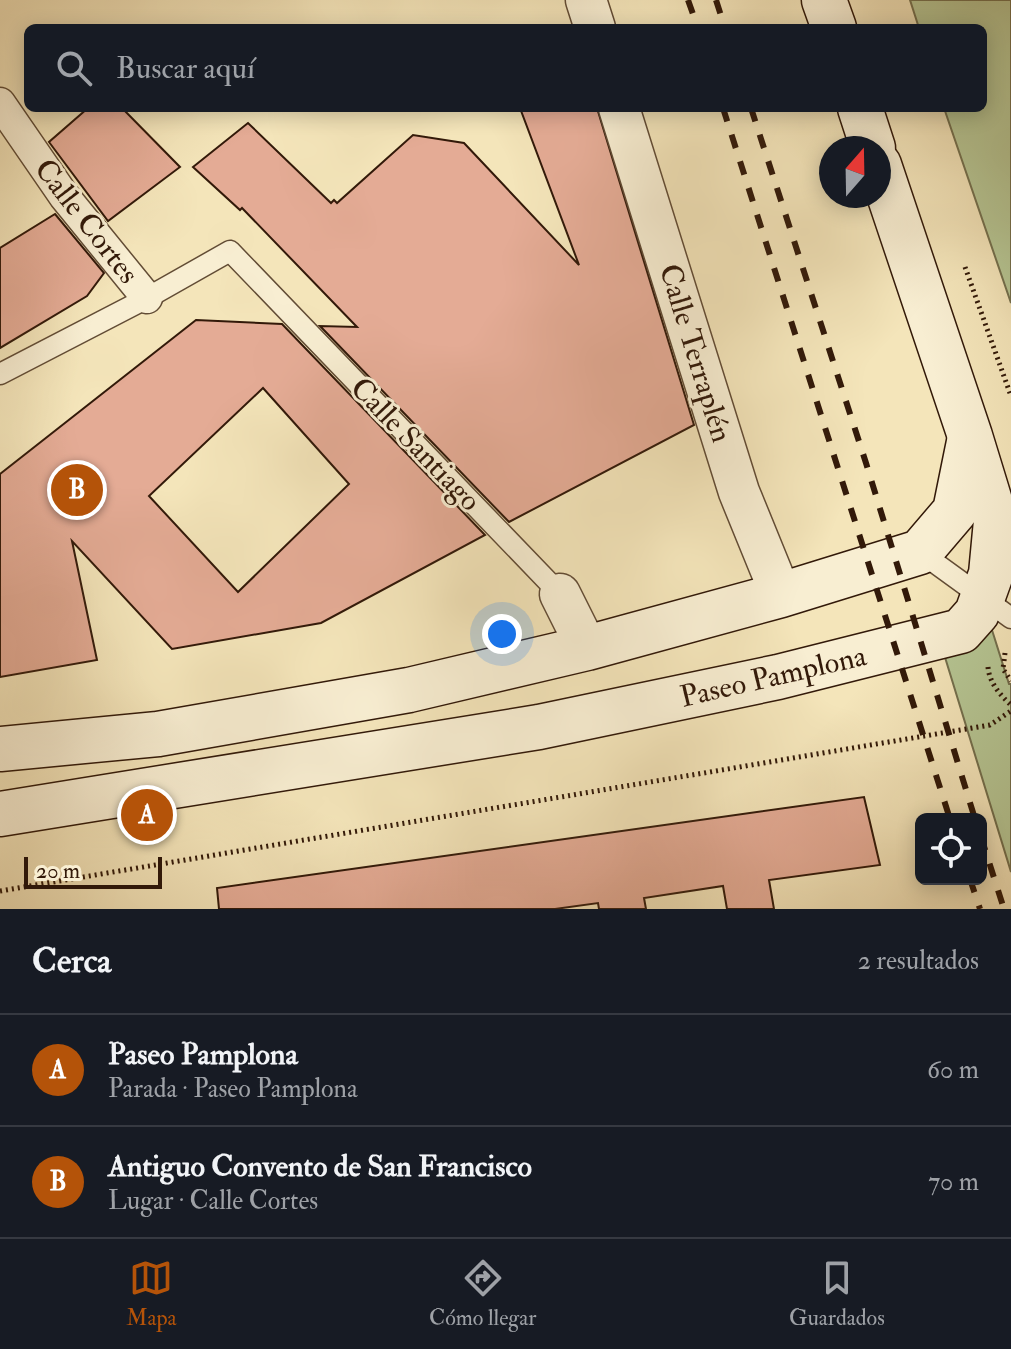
<!DOCTYPE html>
<html lang="es">
<head>
<meta charset="utf-8">
<style>
  :root { --surface:#171b24; --page:#242831; --text:#f1f3f6; --muted:#9ea1a6; --line:#363941; --accent:#b45309 }
  body { margin:0; font-family:"IM FELL Double Pica",serif; background:var(--page); color:var(--text) }
  .controls { position:absolute; right:24px; bottom:24px; display:grid; overflow:hidden; border-radius:12px; box-shadow:0 4px 20px #0003 }
  .controls button { width:72px; height:72px; display:grid; place-items:center; padding:0; border:0; border-bottom:2px solid var(--line); background:var(--surface); color:var(--text); font:40px sans-serif }
  .compass { position:absolute; left:819px; top:136px; width:72px; height:72px; border-radius:50%; background:var(--surface); box-shadow:0 4px 20px #0003; rotate:20deg }
  .scale { position:absolute; left:24px; bottom:20px; width:138px; box-sizing:border-box; padding-left:8px; border:4px solid #321909; border-top:0; font-size:22px; line-height:28px; white-space:nowrap; color:#321909; -webkit-text-stroke:6px #f8eed2; paint-order:stroke }
  .you { position:absolute; left:502px; top:634px; width:28px; height:28px; margin:-20px; border:6px solid #fff; border-radius:50%; background:#1a73e8; box-shadow:0 0 0 12px #1a73e833 }
  .badge { display:grid; place-items:center; width:52px; height:52px; border-radius:50%; background:var(--accent); color:#fff; font-size:26px; font-weight:700 }
  .pin { position:absolute; translate:-50% -50%; border:4px solid #fff; box-shadow:0 2px 8px #0006 }
  .list { margin:0; padding:0; list-style:none }
  h2 { display:flex; justify-content:space-between; align-items:center; height:104px; margin:0; padding:0 32px; font-size:34px }
  h2 small { font-size:26px; font-weight:400; color:var(--muted) }
  .list li { display:grid; grid-template-columns:52px 1fr auto; gap:24px; align-items:center; box-sizing:border-box; height:112px; padding:0 32px; border-top:2px solid var(--line) }
  .list b { display:block; font-size:30px; white-space:nowrap }
  .list p { margin:0; font-size:26px; white-space:nowrap; color:var(--muted) }
  .list em { font-size:26px; font-style:normal; color:var(--muted) }
  .icon { flex:none; width:44px; height:44px; fill:none; stroke:currentColor; stroke-width:2; stroke-linecap:round; stroke-linejoin:round }
  .map { position:relative; flex:none; width:1011px; height:909px; overflow:hidden }
  .search { position:absolute; background:var(--surface); box-shadow:0 4px 20px #0003; left:24px; right:24px; top:24px; height:88px; display:flex; align-items:center; gap:20px; box-sizing:border-box; padding:0 28px; border-radius:12px; color:var(--muted); font-size:30px }
  .sheet { height:328px; background:var(--surface) }
  nav { display:flex; justify-content:space-around; align-items:center; box-sizing:border-box; height:112px; border-top:2px solid var(--line); background:var(--surface); font-size:22px; color:var(--muted) }
  nav a { display:grid; justify-items:center; gap:4px }
  nav .on { color:var(--accent) }
  .map>svg:first-child { display:block }
</style>
</head>
<body>
<div class="map">
<svg width="1011" height="909" viewBox="0 0 1011 909">
  <rect width="100%" height="100%" fill="#f4e5ba"/>
  <filter id="stains"><feTurbulence type="fractalNoise" baseFrequency=".0025" numOctaves="4"/><feColorMatrix values="0 0 0 0 .2 0 0 0 0 .09 0 0 0 0 .02 0 0 0 .5 -.17"/></filter>
  <radialGradient id="worn" r=".72"><stop offset=".6" stop-color="#630" stop-opacity="0"/><stop offset="1" stop-color="#630" stop-opacity=".3"/></radialGradient>
  <!-- green -->
  <g fill="#b6c694" stroke="#74704e" stroke-width="2">
    <path d="M910,0H1011V303L944,108H983V28H919Z"/>
    <path d="M992,630L1009,684H1011V872L944,654Z"/>
  </g>
  <!-- building -->
  <g fill="#e4ab95" stroke="#321909" stroke-width="2" fill-rule="evenodd">
    <path d="M88,108H122L180,167L108,221L49,142Z"/>
    <path d="M520,108H597L694,425L509,522L320,326L357,327L242,208L240,210L193,167L248,123L331,203L334,200L337,203L413,135L464,143L579,265Z"/>
    <path d="M55,214L104,273L87,296L0,348V248Z"/>
    <path d="M196,320L282,324L485,535L321,623L172,649L72,541L97,660L0,677V474ZM263,388L349,484L238,592L149,496Z"/>
    <path d="M864,797L880,865L769,880L774,909H727L723,886L644,898L646,909H599L598,903L555,909H219L217,888Z"/>
  </g>
  <g fill="none" stroke-linecap="round" stroke-linejoin="round">
    <defs>
      <g id="service">
        <path d="M0,374L147,298L230,251L560,594"/>
        <path d="M920,552L1011,618"/>
      </g>
      <path id="pedestrian" d="M0,103L64,196L147,298"/>
      <g id="minor">
        <path d="M586,0L595,28"/>
        <path d="M619,108L739,492L781,595"/>
        <path d="M560,594L587,648"/>
      </g>
      <g id="secondary">
        <path d="M824,0L834,28"/>
        <path d="M860,108L873,148"/>
        <path d="M0,749L158,734L409,690L587,648L781,595L920,552L955,511L969,442"/>
        <path d="M0,814L539,727L778,677L961,631L977,613L991,574L996,521L970,436L879,165"/>
      </g>
    </defs>
    <!-- service casing -->
    <use href="#service" stroke="#624c35" stroke-width="23"/>
    <!-- pedestrian casing -->
    <use href="#pedestrian" stroke="#624c35" stroke-width="33"/>
    <!-- minor casing -->
    <use href="#minor" stroke="#624c35" stroke-width="43"/>
    <!-- secondary casing -->
    <use href="#secondary" stroke="#321909" stroke-width="47"/>
    <!-- path -->
    <g stroke="#321909" stroke-width="5" stroke-dasharray="2 4" stroke-linecap="butt">
      <path d="M965,267L1011,396"/>
      <path d="M1005,653L1003,669L1011,681"/>
      <path d="M988,667C989,682 1000,695 1011,705"/>
      <path d="M0,891L990,725L1011,711"/>
    </g>
    <!-- service -->
    <use href="#service" stroke="#f8eed2" stroke-width="20"/>
    <!-- pedestrian -->
    <use href="#pedestrian" stroke="#f8eed2" stroke-width="30"/>
    <!-- minor -->
    <use href="#minor" stroke="#f8eed2" stroke-width="40"/>
    <!-- secondary -->
    <use href="#secondary" stroke="#f8eed2" stroke-width="44"/>
    <!-- rail -->
    <g stroke="#321909" stroke-width="6" stroke-dasharray="14 14" stroke-linecap="butt">
      <path d="M688,0L698,28"/>
      <path d="M716,0L725,28"/>
      <path d="M723,108L950,819"/>
      <path d="M751,108L866,463L975,819"/>
      <path d="M981,837L1004,909"/>
      <path d="M970,879L980,909"/>
    </g>
  </g>
  <g text-anchor="middle" stroke-width="6" stroke-linejoin="round" paint-order="stroke">
    <!-- street labels -->
    <g font-size="30" fill="#321909" stroke="#f8eed2">
      <text transform="translate(87 221) rotate(52)" y="10">Calle Cortes</text>
      <text transform="translate(696 353) rotate(73)" y="10">Calle Terraplén</text>
      <text transform="translate(416 444) rotate(46)" y="10">Calle Santiago</text>
      <text transform="translate(773 676) rotate(-13)" y="10">Paseo Pamplona</text>
    </g>
  </g>
  <rect width="100%" height="100%" filter="url(#stains)"/>
  <rect width="100%" height="100%" fill="url(#worn)"/>
</svg>
<div class="controls">
<button><svg class="icon" aria-label="locate" viewBox="0 0 24 24"><circle cx="12" cy="12" r="6"/><path d="M12 2v4M12 18v4M2 12h4M18 12h4"/></svg></button>
</div>
<svg class="compass" viewBox="-18 -18 36 36"><path d="M0-13l5 13h-10z" fill="#e53935"/><path d="M0 13l5-13h-10z" fill="#9ea1a6"/></svg>
<div class="scale">20 m</div>
<div class="you"></div>
<div class="pin badge" style="left:147px;top:815px">A</div>
<div class="pin badge" style="left:77px;top:490px">B</div>
<div class="search"><svg class="icon" aria-label="search" viewBox="0 0 24 24"><circle cx="10" cy="10" r="6"/><path d="M15 15l6 6"/></svg>Buscar aquí</div>
</div>
<section class="sheet">
<h2>Cerca<small>2 resultados</small></h2>
<ul class="list">
<li><span class="badge">A</span><div><b>Paseo Pamplona</b><p>Parada · Paseo Pamplona</p></div><em>60 m</em></li>
<li><span class="badge">B</span><div><b>Antiguo Convento de San Francisco</b><p>Lugar · Calle Cortes</p></div><em>70 m</em></li>
</ul>
</section>
<nav>
<a class="on"><svg class="icon" aria-label="map" viewBox="0 0 24 24"><path d="M3 6l6-2 6 2 6-2v14l-6 2-6-2-6 2zM9 4v14M15 6v14"/></svg>Mapa</a>
<a><svg class="icon" aria-label="directions" viewBox="0 0 24 24"><path d="M12 3l9 9-9 9-9-9zM9 14v-3h6M13 9l2 2-2 2"/></svg>Cómo llegar</a>
<a><svg class="icon" aria-label="saved" viewBox="0 0 24 24"><path d="M7 4h10v16l-5-4-5 4z"/></svg>Guardados</a>
</nav>
</body>
</html>
